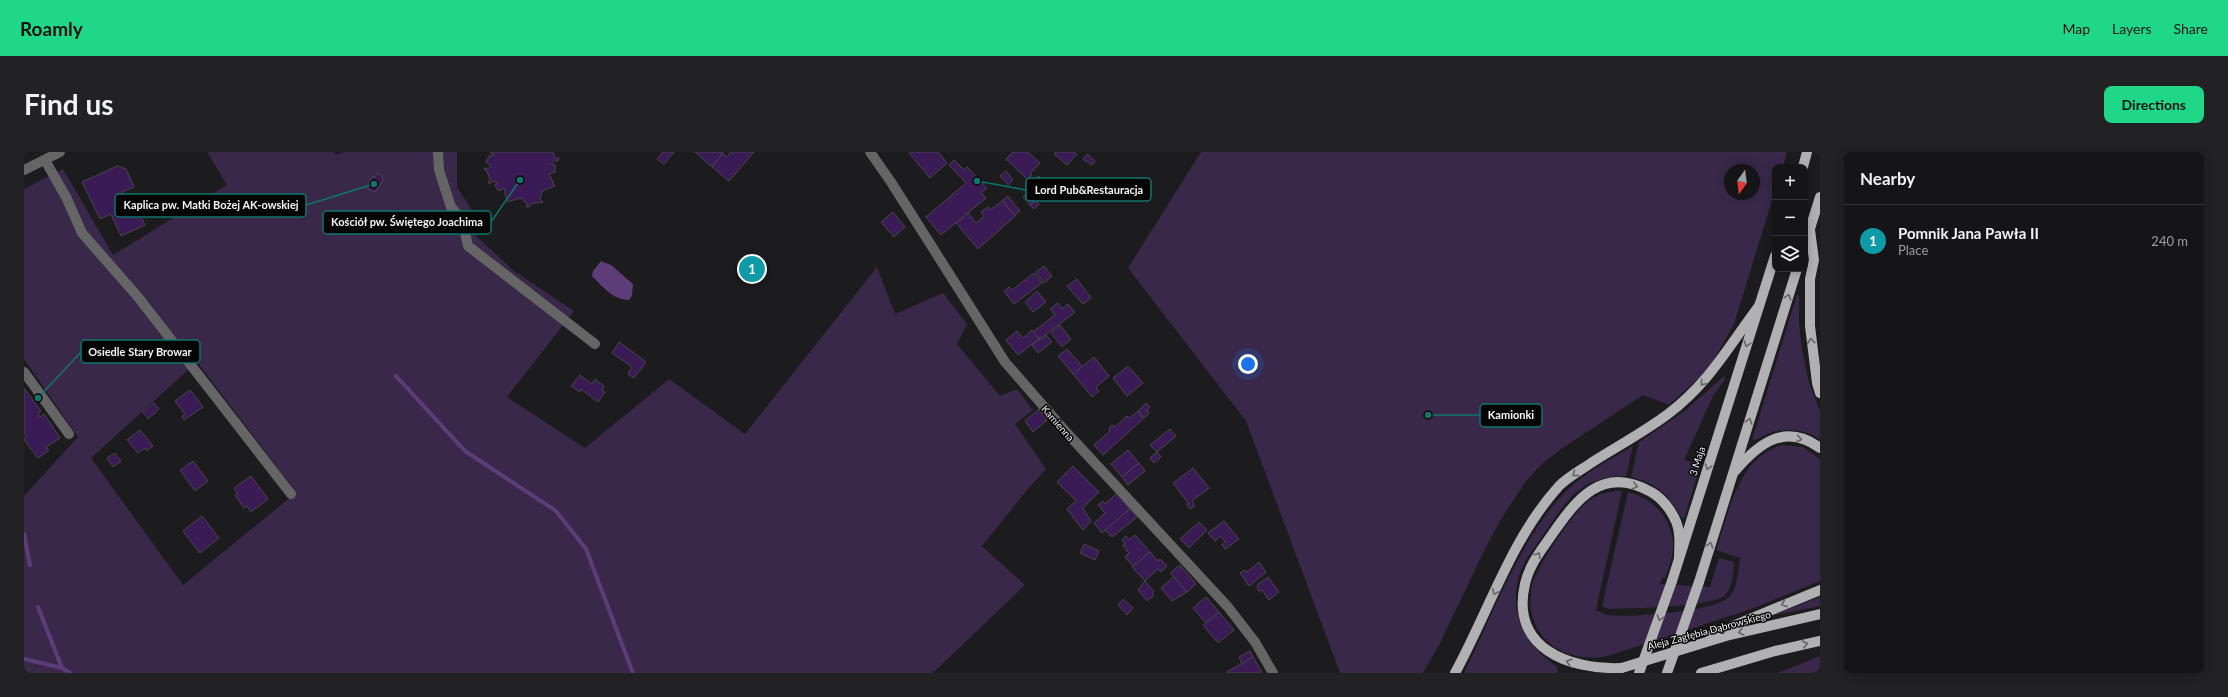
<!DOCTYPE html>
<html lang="en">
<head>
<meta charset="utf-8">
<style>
  :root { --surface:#151416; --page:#222123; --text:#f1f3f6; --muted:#9d9ea1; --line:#343335; --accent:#1ed888 }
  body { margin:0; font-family:Lato,sans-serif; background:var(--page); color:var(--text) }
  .controls { position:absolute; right:12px; top:12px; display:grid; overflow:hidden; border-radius:8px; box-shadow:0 2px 10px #0003 }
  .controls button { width:36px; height:36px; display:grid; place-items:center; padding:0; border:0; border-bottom:1px solid var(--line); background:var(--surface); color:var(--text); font:20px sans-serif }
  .compass { position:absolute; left:1700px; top:12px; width:36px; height:36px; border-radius:50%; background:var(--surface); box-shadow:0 2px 10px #0003; rotate:194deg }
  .you { position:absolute; left:1224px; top:212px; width:14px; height:14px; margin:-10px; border:3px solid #fff; border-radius:50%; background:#1a73e8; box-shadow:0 0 0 6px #1a73e833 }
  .badge { display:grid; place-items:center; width:26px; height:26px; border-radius:50%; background:var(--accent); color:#fff; font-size:13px; font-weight:700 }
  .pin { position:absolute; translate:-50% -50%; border:2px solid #fff; box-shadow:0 1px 4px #0006 }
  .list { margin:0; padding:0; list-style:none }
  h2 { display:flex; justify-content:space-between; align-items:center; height:52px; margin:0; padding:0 16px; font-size:17px }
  h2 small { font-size:13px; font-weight:400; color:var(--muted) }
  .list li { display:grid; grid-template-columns:26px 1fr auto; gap:12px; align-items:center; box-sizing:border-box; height:72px; padding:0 16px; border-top:1px solid var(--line) }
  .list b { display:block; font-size:15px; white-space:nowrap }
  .list p { margin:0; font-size:13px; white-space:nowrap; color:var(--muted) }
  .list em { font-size:13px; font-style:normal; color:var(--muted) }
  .icon { flex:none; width:22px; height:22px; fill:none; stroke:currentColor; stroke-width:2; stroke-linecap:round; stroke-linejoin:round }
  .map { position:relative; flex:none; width:1796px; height:521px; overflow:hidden; border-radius:8px }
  header { display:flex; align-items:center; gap:24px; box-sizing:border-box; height:56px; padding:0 20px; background:var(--accent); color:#111 }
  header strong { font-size:19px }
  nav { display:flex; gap:22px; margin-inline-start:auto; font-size:14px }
  .intro { display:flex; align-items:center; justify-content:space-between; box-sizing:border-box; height:96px; padding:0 24px }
  h1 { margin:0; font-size:28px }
  .button { padding:10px 18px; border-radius:8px; background:var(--accent); color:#111; font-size:14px; font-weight:700 }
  main { display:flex; gap:24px; padding:0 24px }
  aside { flex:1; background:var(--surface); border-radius:8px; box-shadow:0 2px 10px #0003 }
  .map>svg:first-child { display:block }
</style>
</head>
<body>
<header>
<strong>Roamly</strong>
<nav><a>Map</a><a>Layers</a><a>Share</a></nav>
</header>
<div class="intro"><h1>Find us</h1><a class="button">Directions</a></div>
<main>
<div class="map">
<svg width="1796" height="521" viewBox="0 0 1796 521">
  <rect width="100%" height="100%" fill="#1c1b1d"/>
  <!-- green -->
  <g fill="#39284a" fill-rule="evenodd">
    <path d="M183,0H311V3L320,0H433V35L456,71L452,84L490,119L550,159L483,245L561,296L645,227L721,282L853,115L871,162L919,141L943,172L933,192L976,244L993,237L1009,258L991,272L1022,317L1003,338L958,394L1001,433L909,521H0V344L54,285L0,207V37L39,17L89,103L203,33ZM173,210L270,337L263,348L159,433L67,306Z"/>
    <path d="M1177,0H1763L1759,15H1751V39L1710,172L1685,217L1645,253L1619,243L1537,297L1518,312L1502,329L1476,369L1461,397L1415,493L1399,521H1316L1222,269L1104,116ZM1706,18H1730V42H1706Z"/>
    <path d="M1773,143L1775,144V172L1778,197L1785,231L1796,259V287C1782,278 1765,276 1749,280C1742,282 1735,287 1728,288Z"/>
    <path d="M1700,224L1701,228L1690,242L1660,308L1675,312L1676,315L1660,367C1655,364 1653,357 1649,352C1639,337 1624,329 1607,325L1615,290L1662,258Z"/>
    <path d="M1759,293L1779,295L1796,307V429L1730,456L1584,504C1537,513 1498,483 1508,433C1512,416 1551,357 1566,348C1575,341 1586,339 1598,339L1572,458C1576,460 1580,462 1583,463C1604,466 1693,460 1706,444C1714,434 1714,419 1716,406L1692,398C1705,361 1714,304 1759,293Z"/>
    <path d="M1609,294L1602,324C1558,324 1544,346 1522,379C1513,393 1501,406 1496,421C1483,460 1501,493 1533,515L1534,521H1440C1468,464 1502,372 1550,332C1567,317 1589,306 1609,294Z"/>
    <path d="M1604,340C1627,345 1647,365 1649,390C1650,403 1645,415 1641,426H1638L1636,432L1686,435L1695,406L1710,410C1709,421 1709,434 1701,443C1687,456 1607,456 1585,457L1578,454Z"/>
    <path d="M1796,445V454L1751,463L1752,462Z"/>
    <path d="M1796,504V521H1752L1759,519Z"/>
  </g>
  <!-- water -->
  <path fill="#5d3d79" d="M577,109L587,113L609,132L608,144L605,148C588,147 580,136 568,124L569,119Z"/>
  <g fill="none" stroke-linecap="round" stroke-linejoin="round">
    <!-- stream -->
    <g stroke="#5d3d79" stroke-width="4">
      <path d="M372,224L441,299L532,359L562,397L609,521"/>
      <path d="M0,382L6,413"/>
      <path d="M14,455L38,516"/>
      <path d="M0,507L38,516L46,521"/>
    </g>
  </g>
  <!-- building -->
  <g fill="#3b1b55" stroke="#48474a">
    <path d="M466,0H529L531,6H535L534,9H531L527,12L531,13V20L525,22L531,34L518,39L516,47L519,50L506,52L505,55H502L503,52L497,46L483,50L480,36L475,39L471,34L473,30L468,29L466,32L464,30L466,28L463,19L460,18L461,16L464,17L467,14L462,10L465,4L470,3Z"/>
    <path d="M639,0H650L640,12L633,7Z"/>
    <path d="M671,0H698L699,1L688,15Z"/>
    <path d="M707,0H730L705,29L688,15L699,1L703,5Z"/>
    <path d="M886,0H914L923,11L906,26L885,1Z"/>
    <path d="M989,0H1004L1016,11L1006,22L1008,23L1004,28L982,7Z"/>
    <path d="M1032,0H1050L1053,2L1043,13L1030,2Z"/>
    <path d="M1063,2L1071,9L1068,13L1059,7Z"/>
    <path d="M930,8L940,18L943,15L963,36L957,41L962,46L917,83L902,65L942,31L925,13Z"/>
    <path d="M93,14L102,17L110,35L98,40L104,53H111L121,73L97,84L87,62L76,67L58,30Z"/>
    <path d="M982,19L989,28L984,33L976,24Z"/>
    <path d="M354,21L358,23L359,28L351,40L342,36L349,24L351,25Z"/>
    <path d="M1015,24L1025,36L1006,53L999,45L1006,38L1004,34Z"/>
    <path d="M984,44L996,59L990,64L978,49Z"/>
    <path d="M1012,48L1015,52L1010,57L1006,53Z"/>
    <path d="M978,49L991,64L954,97L932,71L944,61L952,71L960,64L957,60L964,55L966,58Z"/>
    <path d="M869,60L881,75L870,85L857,70Z"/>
    <path d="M1020,114L1028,124L1020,131L1012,120Z"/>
    <path d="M1010,121L1018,131L990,152L980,139L985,135L988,138Z"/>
    <path d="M1053,127L1067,146L1059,152L1043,134Z"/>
    <path d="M1013,139L1022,150L1009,160L1001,150Z"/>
    <path d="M1034,151L1038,157L1044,152L1051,160L1016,187L1009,180L1031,163L1026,157Z"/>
    <path d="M1036,173L1047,187L1038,195L1027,181Z"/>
    <path d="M1008,178L1015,187L994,203L982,188L993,179L999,186Z"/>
    <path d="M1022,183L1028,190L1014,201L1008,193Z"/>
    <path d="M595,190L622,210L610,226L604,222L608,215L588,201Z"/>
    <path d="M1043,197L1059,215L1049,222L1034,204Z"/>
    <path d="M1070,205L1085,224L1072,235L1075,239L1068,245L1049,222Z"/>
    <path d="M1104,214L1119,231L1103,244L1089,226Z"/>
    <path d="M556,223L568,232L571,227L580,234L578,238L581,240L574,250L557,237L556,240L547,234Z"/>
    <path d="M0,236L17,259L14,261L16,265L20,262L36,286L22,295L25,298L14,306L0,288L2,284L0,281Z"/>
    <path d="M166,238L179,255L160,268L158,264L161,262L151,249Z"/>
    <path d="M130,251L135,257L124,267L119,260Z"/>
    <path d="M1122,251L1126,255L1123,258L1125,261L1120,266L1114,259Z"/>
    <path d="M1015,257L1023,268L1009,280L1001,269Z"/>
    <path d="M1114,259L1119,267L1079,303L1070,293L1086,279L1085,276L1088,273L1091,275L1103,264L1105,266Z"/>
    <path d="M1146,277L1152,284L1133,300L1126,293Z"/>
    <path d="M116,278L129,294L123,299L121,296L114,301L103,288Z"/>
    <path d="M1104,298L1115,311L1098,325L1087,312Z"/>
    <path d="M1133,300L1137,305L1130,311L1126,306Z"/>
    <path d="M91,301L97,309L89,315L83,306Z"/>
    <path d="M169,309L184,329L171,339L156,318Z"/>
    <path d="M1115,311L1121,319L1104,333L1098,325Z"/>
    <path d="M1049,314L1075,340L1059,356L1067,369L1059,378L1043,357L1052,349L1033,330Z"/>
    <path d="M1169,316L1185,336L1168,349L1171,354L1166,357L1163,353L1164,351L1149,331Z"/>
    <path d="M227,324L244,347L227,360L223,354L220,356L211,343L214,342L210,336Z"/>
    <path d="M1093,341L1106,357L1078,381L1070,371L1081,361L1074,353L1079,349L1081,352Z"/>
    <path d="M1106,357L1113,365L1088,385L1081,378Z"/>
    <path d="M178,364L195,386L176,401L159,379Z"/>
    <path d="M1200,369L1215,387L1201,397L1198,393L1201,390L1197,384L1191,389L1184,381Z"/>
    <path d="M1175,370L1183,378L1165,396L1156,387Z"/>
    <path d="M1111,383L1126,400L1109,414L1101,405L1105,401L1099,394L1101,392L1098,388L1102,384L1105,388Z"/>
    <path d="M1060,392L1075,399L1071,408L1056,401Z"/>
    <path d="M1126,400L1134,409L1136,407L1143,414L1137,420L1134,417L1121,429L1108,415Z"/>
    <path d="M1235,410L1242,420L1225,434L1216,421L1221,418L1223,420Z"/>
    <path d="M1156,413L1172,432L1163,440L1146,421Z"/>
    <path d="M1150,425L1163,440L1148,449L1137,436Z"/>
    <path d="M1244,425L1255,440L1245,448L1238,438L1235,439L1233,436L1234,432Z"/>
    <path d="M1121,429L1130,440L1128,442L1129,444L1123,449L1114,438Z"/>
    <path d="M1182,445L1195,460L1182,471L1169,456Z"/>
    <path d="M1099,447L1109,456L1103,463L1094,453Z"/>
    <path d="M1195,460L1210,478L1194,491L1179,473Z"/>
    <path d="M1226,499L1229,505L1218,512L1215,505Z"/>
    <path d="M1229,505L1238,521H1203V520Z"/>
  </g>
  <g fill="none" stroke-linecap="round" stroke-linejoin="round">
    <!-- minor -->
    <g stroke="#666566" stroke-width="10">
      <path d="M414,0L415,18L427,55L438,68L444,94L571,192"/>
      <path d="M846,0L867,30L981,210L1043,281L1204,455L1231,490L1249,521"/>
      <path d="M21,8L43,47L58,81L114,145L267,342"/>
      <path d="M0,18L36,0"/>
      <path d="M0,220L45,282"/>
    </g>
    <!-- major -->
    <g stroke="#b1b0b3" stroke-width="10">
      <path d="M1779,15L1783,0"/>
      <path d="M1786,78L1790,108L1786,127V174L1793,231L1796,241"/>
      <path d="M1784,83L1796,45"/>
      <path d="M1711,319C1734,292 1761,270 1796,296"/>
      <path d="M1648,429L1751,104"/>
      <path d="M1675,430L1773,117"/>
      <path d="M1687,483L1796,438"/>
      <path d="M1597,516C1545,518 1486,496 1501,432C1505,413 1517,399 1527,384C1552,348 1578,312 1627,340C1640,347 1654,366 1655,382C1656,389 1655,398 1655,406"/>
      <path d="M1591,518L1702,484L1796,462"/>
      <path d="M1431,521C1465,459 1487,387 1535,334C1544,325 1557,318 1567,311C1592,295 1620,280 1644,262C1686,230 1704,195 1735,154"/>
      <path d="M1677,521L1751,499L1796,489"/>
    </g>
    <!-- major-bridge -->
    <g stroke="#b1b0b3" stroke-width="10">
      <path d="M1615,521L1648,429"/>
      <path d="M1643,521L1675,430"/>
    </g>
  </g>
  <!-- one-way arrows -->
  <defs><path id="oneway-chevron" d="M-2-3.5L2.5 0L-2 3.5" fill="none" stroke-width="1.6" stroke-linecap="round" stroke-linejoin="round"/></defs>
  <g stroke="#646466">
    <use href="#oneway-chevron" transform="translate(1764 145) rotate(-73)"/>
    <use href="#oneway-chevron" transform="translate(1787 189) rotate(-96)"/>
    <use href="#oneway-chevron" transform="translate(1723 192) rotate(108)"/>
    <use href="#oneway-chevron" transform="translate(1679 231) rotate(131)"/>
    <use href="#oneway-chevron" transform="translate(1725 269) rotate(-73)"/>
    <use href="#oneway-chevron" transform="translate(1775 287) rotate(12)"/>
    <use href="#oneway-chevron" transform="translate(1684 315) rotate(108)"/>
    <use href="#oneway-chevron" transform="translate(1551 322) rotate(144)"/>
    <use href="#oneway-chevron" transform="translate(1611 334) rotate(13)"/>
    <use href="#oneway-chevron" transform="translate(1686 393) rotate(-73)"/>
    <use href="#oneway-chevron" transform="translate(1514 403) rotate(-57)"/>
    <use href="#oneway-chevron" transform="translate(1471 440) rotate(116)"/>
    <use href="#oneway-chevron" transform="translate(1760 452) rotate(158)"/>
    <use href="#oneway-chevron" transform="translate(1636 466) rotate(109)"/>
    <use href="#oneway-chevron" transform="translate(1717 480) rotate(166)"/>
    <use href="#oneway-chevron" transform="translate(1781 492) rotate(-12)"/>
    <use href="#oneway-chevron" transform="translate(1545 510) rotate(-163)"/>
  </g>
  <g text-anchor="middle" stroke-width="3" stroke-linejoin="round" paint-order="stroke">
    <!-- street labels -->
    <g font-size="10" fill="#f4f3f5" stroke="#070607">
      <text transform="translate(1034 271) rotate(49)" y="4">Kamienna</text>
      <text transform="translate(1673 309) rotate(-72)" y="4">3 Maja</text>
      <text transform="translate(1685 478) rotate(-15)" y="4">Aleja Zagłębia Dąbrowskiego</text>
    </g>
  </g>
  <!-- callouts -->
  <path fill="none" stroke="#0f766e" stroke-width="1.5" d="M953 29L1002 38M350 32L282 53M496 28L467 70M14 246L57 200M1404 263L1456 263"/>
  <g fill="#0f766e" stroke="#070607" stroke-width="1.5">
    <circle cx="953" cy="29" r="4"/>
    <circle cx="350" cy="32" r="4"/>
    <circle cx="496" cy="28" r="4"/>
    <circle cx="14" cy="246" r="4"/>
    <circle cx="1404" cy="263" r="4"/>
  </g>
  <g fill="#070607" stroke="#0f766e" stroke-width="1.5">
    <rect x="1002" y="26" width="125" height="23" rx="4"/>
    <rect x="91" y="42" width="191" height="23" rx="4"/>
    <rect x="299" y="59" width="168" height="23" rx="4"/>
    <rect x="57" y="188" width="119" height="23" rx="4"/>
    <rect x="1456" y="252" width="62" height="23" rx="4"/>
  </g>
  <g font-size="11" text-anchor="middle" font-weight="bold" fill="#f4f3f5">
    <text x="1065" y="42">Lord Pub&amp;Restauracja</text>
    <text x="187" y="57">Kaplica pw. Matki Bożej AK-owskiej</text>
    <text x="383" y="74">Kościół pw. Świętego Joachima</text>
    <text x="116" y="204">Osiedle Stary Browar</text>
    <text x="1487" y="267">Kamionki</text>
  </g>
</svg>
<div class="controls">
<button>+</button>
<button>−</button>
<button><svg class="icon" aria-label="layers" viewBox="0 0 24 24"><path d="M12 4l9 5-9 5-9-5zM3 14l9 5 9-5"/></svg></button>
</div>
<svg class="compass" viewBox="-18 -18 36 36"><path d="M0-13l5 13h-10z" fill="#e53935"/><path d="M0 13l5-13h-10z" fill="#9d9ea1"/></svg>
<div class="you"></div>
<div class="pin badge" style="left:728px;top:117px;background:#0f9aa8">1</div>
</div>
<aside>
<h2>Nearby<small></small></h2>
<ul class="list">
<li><span class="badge" style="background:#0f9aa8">1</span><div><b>Pomnik Jana Pawła II</b><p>Place</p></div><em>240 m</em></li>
</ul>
</aside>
</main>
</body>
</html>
